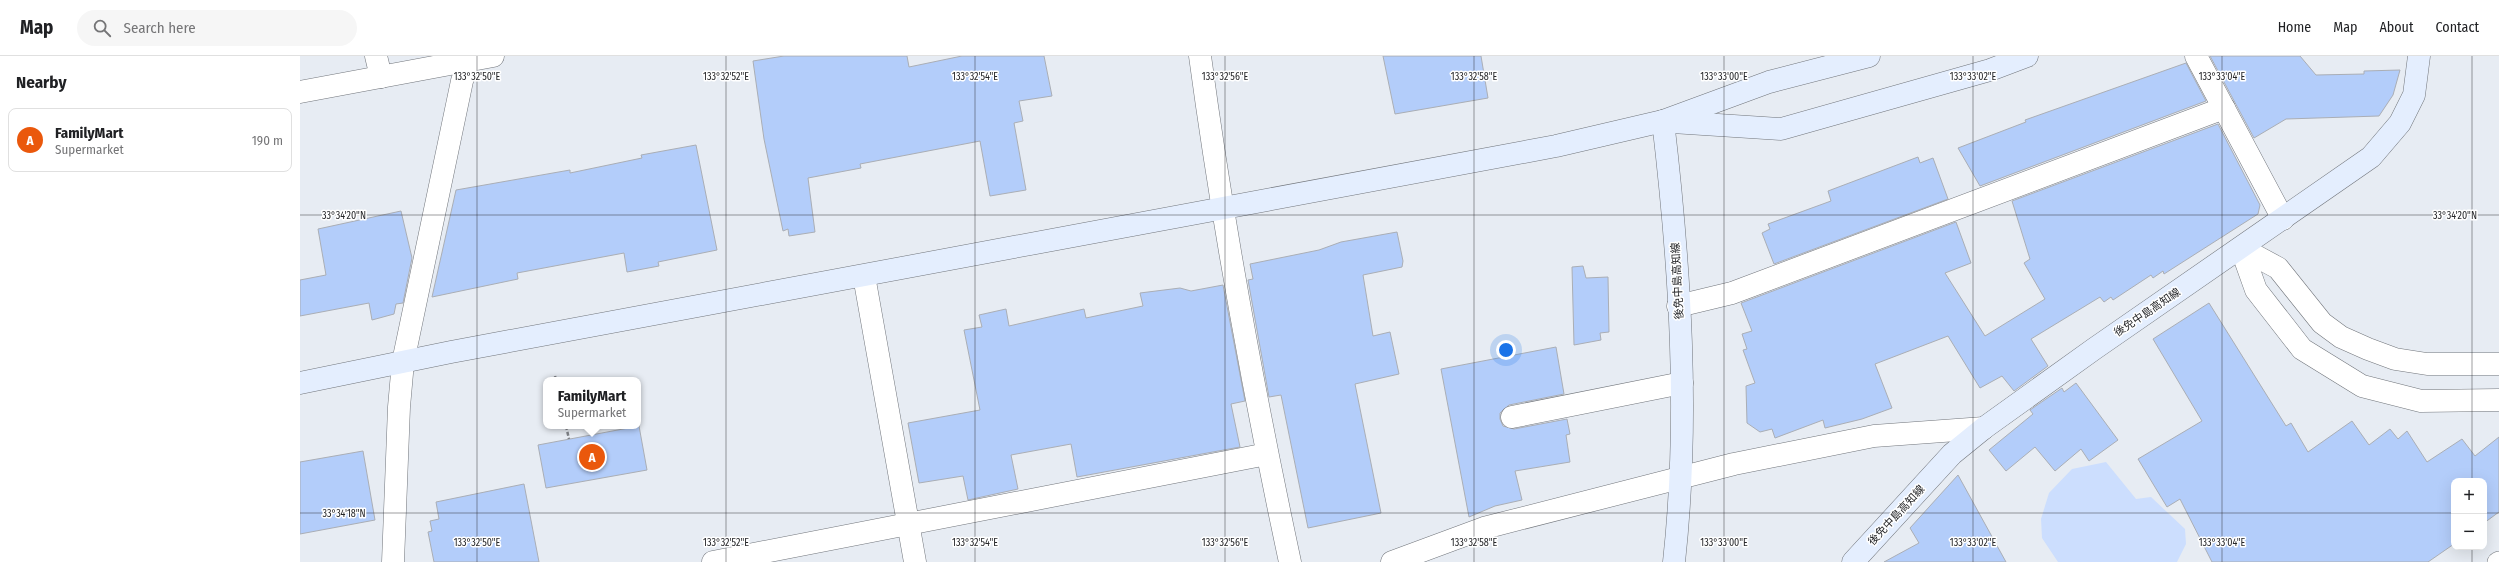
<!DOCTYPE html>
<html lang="en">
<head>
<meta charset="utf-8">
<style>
  :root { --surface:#fff; --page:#f6f6f6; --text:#202124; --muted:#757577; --line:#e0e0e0; --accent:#ea580c }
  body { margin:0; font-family:"Fira Sans Condensed","Noto Sans JP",sans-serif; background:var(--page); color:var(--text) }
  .controls { position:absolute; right:12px; bottom:12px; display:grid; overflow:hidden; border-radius:8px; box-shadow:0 4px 16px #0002 }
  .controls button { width:36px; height:36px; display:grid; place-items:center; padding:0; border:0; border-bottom:1px solid var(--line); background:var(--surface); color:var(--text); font:20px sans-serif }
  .you { position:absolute; left:1206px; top:294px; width:14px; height:14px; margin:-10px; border:3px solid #fff; border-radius:50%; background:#1a73e8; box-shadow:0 0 0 6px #1a73e833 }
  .badge { display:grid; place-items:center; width:26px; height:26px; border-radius:50%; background:var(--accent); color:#fff; font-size:13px; font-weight:700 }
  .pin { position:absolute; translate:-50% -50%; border:2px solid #fff; box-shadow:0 1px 4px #0006 }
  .popup { position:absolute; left:243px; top:321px; width:98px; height:52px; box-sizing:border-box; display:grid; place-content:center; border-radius:8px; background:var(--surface); filter:drop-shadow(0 1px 3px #0005); font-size:13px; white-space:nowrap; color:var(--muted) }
  .popup b { font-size:15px; color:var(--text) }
  .popup::after { content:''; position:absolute; left:50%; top:100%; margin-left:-8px; border:8px solid transparent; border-top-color:var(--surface) }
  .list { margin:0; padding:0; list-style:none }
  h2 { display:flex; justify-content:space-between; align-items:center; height:52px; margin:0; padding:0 16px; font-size:17px }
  h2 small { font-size:13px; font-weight:400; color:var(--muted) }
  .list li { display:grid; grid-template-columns:26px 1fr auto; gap:12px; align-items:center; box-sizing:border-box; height:64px; margin:0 8px 8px; padding:0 8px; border:1px solid var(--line); border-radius:8px }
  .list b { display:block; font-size:15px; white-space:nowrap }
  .list p { margin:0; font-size:13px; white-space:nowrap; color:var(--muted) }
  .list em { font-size:13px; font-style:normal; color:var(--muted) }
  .icon { flex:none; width:22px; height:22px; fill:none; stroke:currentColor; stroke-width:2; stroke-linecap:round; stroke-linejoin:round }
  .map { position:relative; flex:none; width:2199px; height:506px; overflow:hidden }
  header { display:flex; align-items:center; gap:24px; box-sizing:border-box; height:56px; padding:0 20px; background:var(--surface); border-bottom:1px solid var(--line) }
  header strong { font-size:19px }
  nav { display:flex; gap:22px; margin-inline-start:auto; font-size:14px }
  .search { width:280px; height:36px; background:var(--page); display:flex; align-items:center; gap:10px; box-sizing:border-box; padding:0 14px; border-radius:22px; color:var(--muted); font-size:15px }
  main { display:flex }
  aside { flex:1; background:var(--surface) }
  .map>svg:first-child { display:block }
</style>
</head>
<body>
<header>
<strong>Map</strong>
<div class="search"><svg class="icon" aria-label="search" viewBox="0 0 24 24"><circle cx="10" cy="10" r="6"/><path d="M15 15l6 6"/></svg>Search here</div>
<nav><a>Home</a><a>Map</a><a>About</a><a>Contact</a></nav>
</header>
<main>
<aside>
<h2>Nearby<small></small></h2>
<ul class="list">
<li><span class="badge">A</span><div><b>FamilyMart</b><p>Supermarket</p></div><em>190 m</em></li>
</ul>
</aside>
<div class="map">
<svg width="2199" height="506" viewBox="0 0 2199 506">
  <rect width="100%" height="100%" fill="#e7ecf3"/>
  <!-- green -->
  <path fill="#ccdefe" d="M1806,406L1836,443L1851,441L1885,473L1886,488L1877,506H1758L1742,482L1741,463L1749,437L1772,413Z"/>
  <!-- building -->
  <g fill="#b3cdfa" stroke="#aaaeb5">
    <path d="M484,0H607L609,11L662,0H744L752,40L719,45L723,65L714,67L726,134L690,140L680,85L560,108L561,112L508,122L515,176L489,180L488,173L483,175L464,83L453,5Z"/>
    <path d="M1083,0H1181L1188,42L1095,58Z"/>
    <path d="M1910,0H2000L2016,19L2064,18V15L2100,14L2093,39L2079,60L1986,63L1954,82Z"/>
    <path d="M1886,7L1906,45L1680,130L1658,92L1726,66L1725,64Z"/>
    <path d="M1918,68L1960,149L1958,158L1864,218L1863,215L1853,222L1851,219L1813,244L1811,241L1804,246L1800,241L1731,283L1748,310L1714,335L1702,320L1680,332L1648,280L1575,308L1592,352L1562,363L1525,372L1523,364L1475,382L1472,373L1460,376L1447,367L1446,330L1455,327L1443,294L1447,293L1442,278L1452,275L1441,247L1656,166L1671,207L1645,217L1685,280L1745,243L1724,207L1730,203L1712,145Z"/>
    <path d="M396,89L417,194L358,206L359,210L327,216L324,197L217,217L218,223L132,241L156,134L270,114V117L342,102L341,99Z"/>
    <path d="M1618,101L1620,107L1633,102L1648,143L1474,208L1462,177L1470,173L1468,168L1531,145L1528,135Z"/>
    <path d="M101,155L112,202L103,247L96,248L94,258L72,264L69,247L0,260V224L26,219L18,173Z"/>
    <path d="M1097,176L1103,205L1102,211L1063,219L1073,280L1090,276L1099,318L1055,328L1081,457L1008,472L981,339L969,341L948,224L953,223L950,208L1019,194L1041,186Z"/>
    <path d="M1283,210L1286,222L1308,221L1309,276L1300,277L1301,284L1274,289L1272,211Z"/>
    <path d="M923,229L945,345L931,348L940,391L777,421L771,388L711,399L718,433L668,444L663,420L619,427L608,367L680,354L664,274L682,271L679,259L706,253L709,270L784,253L786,262L843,250L840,237L880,232L891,235Z"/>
    <path d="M1909,247L1986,370L1991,367L2008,396L2052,365L2069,389L2090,373L2098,383L2107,375L2127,406L2162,383L2175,400L2199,381V456L2184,467V425H2154V488L2128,506H1912L1880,443L1867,451L1838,403L1902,365L1853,283Z"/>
    <path d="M1256,291L1264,338L1209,349L1200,357V363L1203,370L1214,373L1267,363L1270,378L1266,379L1270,406L1215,415L1222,444L1195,450L1169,461L1141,313Z"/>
    <path d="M1776,327L1818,384L1789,405L1781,393L1755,415L1735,391L1706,415L1689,394L1733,358L1730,354L1762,332L1764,336Z"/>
    <path d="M339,370L347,414L246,432L238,389Z"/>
    <path d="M63,395L75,464L0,478V406Z"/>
    <path d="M1658,419L1706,506H1584L1619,487L1610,472Z"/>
    <path d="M224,428L239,506H134L128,476L132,475L130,465L139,463L136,446Z"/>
  </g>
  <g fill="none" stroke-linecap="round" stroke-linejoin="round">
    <defs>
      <path id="lane" d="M2197,506L2199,505"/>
      <g id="street">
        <path d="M76,0L81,21"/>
        <path d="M900,0C923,170 954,338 990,506"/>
        <path d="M1896,0L1983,163"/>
        <path d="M0,36L193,0"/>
        <path d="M1941,192L1956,234L2002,293L2062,330L2121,345L2199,344"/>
        <path d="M1941,192L1978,212L2022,267L2041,281L2068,293L2095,303L2127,308H2199"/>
        <path d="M564,220L615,506"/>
        <path d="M1378,250L1432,237L1924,52"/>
        <path d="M1212,361L1382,327"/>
        <path d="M93,506L99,351L103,306L162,25L170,0"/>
        <path d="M413,506L967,398"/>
        <path d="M1092,506L1184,472L1434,408L1574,380L1684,372"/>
      </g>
      <g id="secondary">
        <path d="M1363,65C1380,210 1390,360 1374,506"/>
        <path d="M1372,66L1481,73L1690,14L1727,0"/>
        <path d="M0,327L151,296L1256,90L1363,65L1469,26L1569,0"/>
        <path d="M1553,506L1652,398L1684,372L1794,293L2071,101L2100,67L2114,39L2119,0"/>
      </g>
    </defs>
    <!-- lane casing -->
    <use href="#lane" stroke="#71757b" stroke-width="20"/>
    <!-- street casing -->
    <use href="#street" stroke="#71757b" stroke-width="23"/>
    <!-- secondary casing -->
    <use href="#secondary" stroke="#71757b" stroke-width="23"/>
    <!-- path -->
    <g stroke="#7f8287" stroke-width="2.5" stroke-dasharray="4 2" stroke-linecap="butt">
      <path d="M255,320L256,324"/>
      <path d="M266,370L269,383"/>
    </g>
    <!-- lane -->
    <use href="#lane" stroke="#fff" stroke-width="19"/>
    <!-- street -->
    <use href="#street" stroke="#fff" stroke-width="22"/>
    <!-- secondary -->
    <use href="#secondary" stroke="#e4eefe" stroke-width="22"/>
  </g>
  <!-- ticks -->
  <path fill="none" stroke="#252629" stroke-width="1" stroke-opacity="0.45" d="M177,0V506M426,0V506M675,0V506M925,0V506M1174,0V506M1424,0V506M1673,0V506M1922,0V506M2172,0V425M0,159H2199M0,457H2154M2184,457H2199M2172,491V506"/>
  <g text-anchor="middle" stroke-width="3" stroke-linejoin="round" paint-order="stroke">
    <!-- street labels -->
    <g font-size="11" fill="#252629" stroke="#fff">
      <text transform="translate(1377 225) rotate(-93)" y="4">後免中島高知線</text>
      <text transform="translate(1847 256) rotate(-34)" y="4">後免中島高知線</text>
      <text transform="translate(1596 459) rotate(-47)" y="4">後免中島高知線</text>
    </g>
  </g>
  <g font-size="10" text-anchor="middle" fill="#252629" stroke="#fff" stroke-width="3" stroke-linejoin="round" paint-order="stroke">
    <text x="177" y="24">133°32'50"E</text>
    <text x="426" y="24">133°32'52"E</text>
    <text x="675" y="24">133°32'54"E</text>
    <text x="925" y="24">133°32'56"E</text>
    <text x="1174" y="24">133°32'58"E</text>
    <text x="1424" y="24">133°33'00"E</text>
    <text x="1673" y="24">133°33'02"E</text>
    <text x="1922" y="24">133°33'04"E</text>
    <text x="44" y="163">33°34'20"N</text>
    <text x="2155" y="163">33°34'20"N</text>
    <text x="44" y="461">33°34'18"N</text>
    <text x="177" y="490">133°32'50"E</text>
    <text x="426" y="490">133°32'52"E</text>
    <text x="675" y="490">133°32'54"E</text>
    <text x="925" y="490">133°32'56"E</text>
    <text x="1174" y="490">133°32'58"E</text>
    <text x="1424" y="490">133°33'00"E</text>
    <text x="1673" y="490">133°33'02"E</text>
    <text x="1922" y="490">133°33'04"E</text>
  </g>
</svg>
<div class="controls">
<button>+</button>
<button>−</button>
</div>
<div class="you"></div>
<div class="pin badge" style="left:292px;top:401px">A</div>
<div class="popup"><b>FamilyMart</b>Supermarket</div>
</div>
</main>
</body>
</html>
